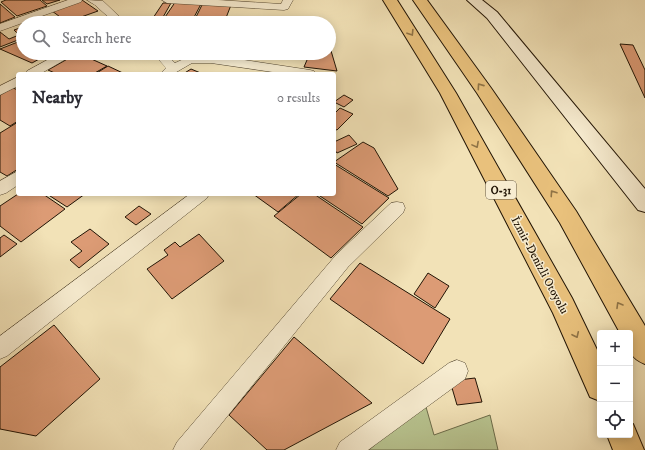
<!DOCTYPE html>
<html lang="en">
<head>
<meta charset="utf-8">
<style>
  :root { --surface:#fff; --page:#f2f2f3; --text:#2b2b33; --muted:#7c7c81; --line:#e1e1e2 }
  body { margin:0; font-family:"IM FELL DW Pica",serif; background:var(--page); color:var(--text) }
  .controls { position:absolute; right:12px; bottom:12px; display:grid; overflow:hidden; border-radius:4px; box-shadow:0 2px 10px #0003 }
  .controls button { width:36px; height:36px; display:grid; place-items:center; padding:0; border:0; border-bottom:1px solid var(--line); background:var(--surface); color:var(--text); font:20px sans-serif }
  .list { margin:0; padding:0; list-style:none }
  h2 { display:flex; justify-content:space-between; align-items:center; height:52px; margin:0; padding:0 16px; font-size:17px }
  h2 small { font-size:13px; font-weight:400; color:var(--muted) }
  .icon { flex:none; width:22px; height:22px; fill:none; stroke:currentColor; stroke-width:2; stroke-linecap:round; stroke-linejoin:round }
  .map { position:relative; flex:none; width:645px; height:450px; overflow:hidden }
  .search { position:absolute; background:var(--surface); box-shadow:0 2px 10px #0003; left:16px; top:16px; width:320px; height:44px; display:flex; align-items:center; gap:10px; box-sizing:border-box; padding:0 14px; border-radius:22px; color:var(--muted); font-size:15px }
  .panel { position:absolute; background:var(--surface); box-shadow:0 2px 10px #0003; left:16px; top:72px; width:320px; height:124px; border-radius:4px }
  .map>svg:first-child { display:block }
</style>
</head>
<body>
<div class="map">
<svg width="645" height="450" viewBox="0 0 645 450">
  <rect width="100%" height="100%" fill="#f2e2b7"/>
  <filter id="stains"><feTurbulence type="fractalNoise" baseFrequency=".005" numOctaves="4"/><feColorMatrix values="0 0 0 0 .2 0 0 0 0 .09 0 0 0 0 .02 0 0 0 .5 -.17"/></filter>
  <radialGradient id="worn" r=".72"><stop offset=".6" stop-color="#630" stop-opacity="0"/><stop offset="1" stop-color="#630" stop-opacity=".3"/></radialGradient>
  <!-- green -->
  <path fill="#b8c490" stroke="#6c6c4a" d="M424,400L434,435L490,415L498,450H369Z"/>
  <!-- building -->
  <g fill="#dc9b75" stroke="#211405">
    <path d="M6,0H40L47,6L17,16L1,2Z"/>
    <path d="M42,0H60L47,4Z"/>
    <path d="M82,0L98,11L67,22L52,11Z"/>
    <path d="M176,1L201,4L191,23L163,20Z"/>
    <path d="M163,3H171L162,19L153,18Z"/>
    <path d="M203,3L231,5L224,23H193Z"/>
    <path d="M0,4L15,17L0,23Z"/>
    <path d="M138,18L183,23H133L131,22Z"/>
    <path d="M23,27V38L0,47V32L9,39L19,35L14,30Z"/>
    <path d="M23,40V53H50L32,63L0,49Z"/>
    <path d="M329,44L337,71L304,67L310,53H329Z"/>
    <path d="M620,44L633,45L645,70V98Z"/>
    <path d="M78,53L107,66L93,74H57L48,70Z"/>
    <path d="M108,66L125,74H95Z"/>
    <path d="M191,69L203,74H183Z"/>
    <path d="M13,88L18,90V121L10,126L0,120V95Z"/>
    <path d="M344,95L353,100L344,107L334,102Z"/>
    <path d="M340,108L353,114L337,130L334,129V114Z"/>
    <path d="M18,122V169L7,176L0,172V133Z"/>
    <path d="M349,135L357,144L337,153L334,149V142Z"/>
    <path d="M363,142L374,148L398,189L388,196L334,162Z"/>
    <path d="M334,164L389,198L362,224L317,194H334Z"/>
    <path d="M18,194H43L65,209L21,242L0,226V206Z"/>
    <path d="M47,194H85L67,207Z"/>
    <path d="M253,194H299L278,212Z"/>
    <path d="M301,194H314L363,227L331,258L274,216Z"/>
    <path d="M139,206L151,214L136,225L125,217Z"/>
    <path d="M90,229L109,244L79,268L70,260L82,251L71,242Z"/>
    <path d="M199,234L224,261L172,299L147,269L168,255L164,250L175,242L180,247Z"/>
    <path d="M4,235L17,244L0,257V238Z"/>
    <path d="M360,263L450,319L423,364L330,299Z"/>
    <path d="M428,273L449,286L435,308L414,294Z"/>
    <path d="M54,325L100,379L36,436L0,429V367Z"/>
    <path d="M294,337L372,403L284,450H267L229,415Z"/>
    <path d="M475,378L482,402L457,405L450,381Z"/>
  </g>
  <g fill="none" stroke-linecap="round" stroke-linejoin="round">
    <defs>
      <g id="street">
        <path d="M68,0H82L81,2L0,31V24Z"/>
        <path d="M87,0L103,1L126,23H115L95,5Z"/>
        <path d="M162,0H218L281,4L283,0H293L288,9L284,10L167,3Z"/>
        <path d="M60,53H75L73,55L40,74H25L27,71Z"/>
        <path d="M153,53H165L175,63L190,56L211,55L310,70L314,71L316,74H286L211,63H192L173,74H160L166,68Z"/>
        <path d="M18,77V86L0,95V86Z"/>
        <path d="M18,171V185L6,193L0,195V181Z"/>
        <path d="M190,194H209L207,198L7,356L0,359V336Z"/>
        <path d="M397,202L403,203L405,208L403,213L348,267L200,450H173L177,442L336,255L391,203Z"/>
        <path d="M457,360L465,363L468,371L465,379L368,450H336L340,442L449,363Z"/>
      </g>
      <path id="secondary" d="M467,0H482L497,12L645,189V212L638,210L487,18Z"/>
      <g id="highway">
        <path d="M383,0H397L456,93L572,298L600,356V401L590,397L553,313L440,93Z"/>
        <path d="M413,0H427L491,88L576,211L645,326V364C628,357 630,350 630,333H620L560,223L477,93Z"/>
        <path d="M630,423L633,424L644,450H613L607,435H630Z"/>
      </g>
    </defs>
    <!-- street casing -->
    <use href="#street" stroke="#554832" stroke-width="1"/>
    <!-- secondary casing -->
    <use href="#secondary" stroke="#211405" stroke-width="2"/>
    <!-- highway casing -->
    <use href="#highway" stroke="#211405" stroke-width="2"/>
    <!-- street -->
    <use href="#street" fill="#f7ecd0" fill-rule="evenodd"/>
    <!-- secondary -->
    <use href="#secondary" fill="#f7ecd0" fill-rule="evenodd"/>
    <!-- highway -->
    <use href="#highway" fill="#e9c17c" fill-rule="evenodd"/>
  </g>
  <!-- one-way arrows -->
  <defs><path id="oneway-chevron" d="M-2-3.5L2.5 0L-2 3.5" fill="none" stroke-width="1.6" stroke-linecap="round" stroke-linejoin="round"/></defs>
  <g stroke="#8f7346">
    <use href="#oneway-chevron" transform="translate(411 33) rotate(58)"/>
    <use href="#oneway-chevron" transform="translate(480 86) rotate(-125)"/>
    <use href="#oneway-chevron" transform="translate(476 145) rotate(62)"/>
    <use href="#oneway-chevron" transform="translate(553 193) rotate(-124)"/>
    <use href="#oneway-chevron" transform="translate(619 305) rotate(-120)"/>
    <use href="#oneway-chevron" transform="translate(576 335) rotate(65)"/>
  </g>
  <g text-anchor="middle" stroke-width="3" stroke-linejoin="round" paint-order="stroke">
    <!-- shield labels -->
    <rect fill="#f7ecd0" stroke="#615542" stroke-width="1" x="486" y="181" width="30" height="18" rx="3"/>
    <g font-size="11" font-weight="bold" fill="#211405">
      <text x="501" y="194">O-31</text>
    </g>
    <!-- street labels -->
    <g font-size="12" fill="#211405" stroke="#f7ecd0">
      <text transform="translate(540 265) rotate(62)" y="4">İzmir-Denizli Otoyolu</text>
    </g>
  </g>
  <rect width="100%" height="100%" filter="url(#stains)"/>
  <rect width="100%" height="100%" fill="url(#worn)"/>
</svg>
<div class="controls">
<button>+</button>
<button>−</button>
<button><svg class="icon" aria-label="locate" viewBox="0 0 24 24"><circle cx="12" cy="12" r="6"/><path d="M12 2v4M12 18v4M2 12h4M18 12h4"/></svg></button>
</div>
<div class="search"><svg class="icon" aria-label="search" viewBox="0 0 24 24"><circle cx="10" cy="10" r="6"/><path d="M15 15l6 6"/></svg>Search here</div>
<section class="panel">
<h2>Nearby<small>0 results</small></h2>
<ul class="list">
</ul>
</section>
</div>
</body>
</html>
